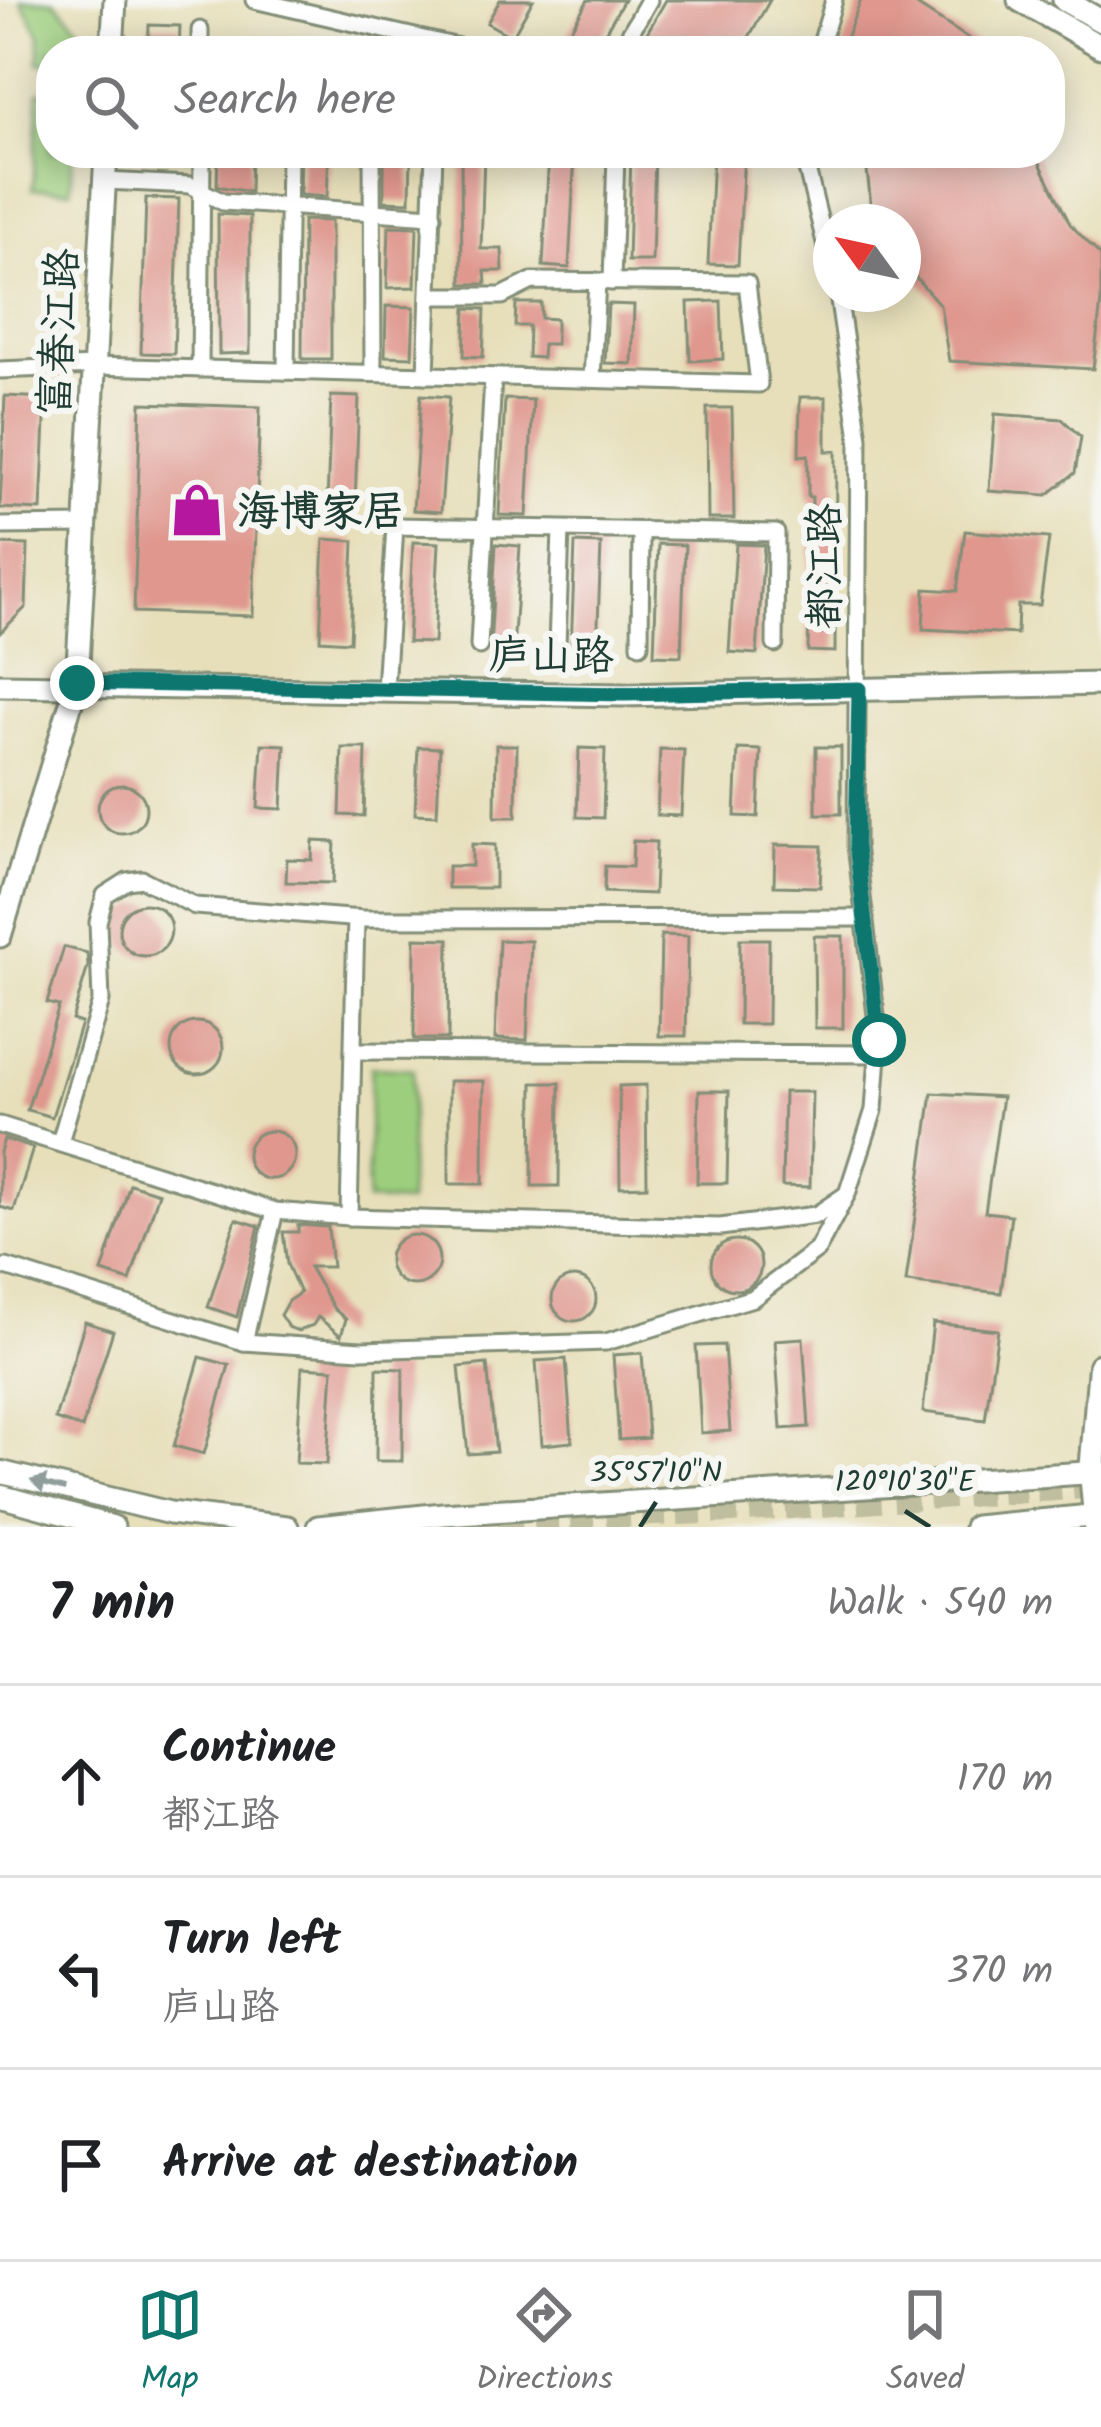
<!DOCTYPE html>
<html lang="en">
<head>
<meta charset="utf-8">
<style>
  :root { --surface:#fff; --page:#f6f6f6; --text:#202124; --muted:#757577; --line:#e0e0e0; --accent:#0f766e }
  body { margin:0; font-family:Kalam,"LXGW WenKai TC",sans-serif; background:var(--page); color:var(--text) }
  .compass { position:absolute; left:813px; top:204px; width:108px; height:108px; border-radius:50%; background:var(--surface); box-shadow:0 6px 30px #0003; rotate:303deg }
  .stop { position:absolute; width:36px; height:36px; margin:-27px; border:9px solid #0f766e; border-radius:50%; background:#fff }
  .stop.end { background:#0f766e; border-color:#fff; box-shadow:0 3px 12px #0008 }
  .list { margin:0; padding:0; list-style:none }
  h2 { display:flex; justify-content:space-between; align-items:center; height:156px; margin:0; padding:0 48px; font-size:51px }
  h2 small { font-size:39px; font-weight:400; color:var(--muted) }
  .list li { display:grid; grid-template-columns:78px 1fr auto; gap:36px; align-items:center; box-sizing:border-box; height:192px; padding:0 48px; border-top:3px solid var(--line) }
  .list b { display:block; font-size:45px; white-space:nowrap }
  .list p { margin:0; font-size:39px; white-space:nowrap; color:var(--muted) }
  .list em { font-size:39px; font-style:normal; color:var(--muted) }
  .icon { flex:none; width:66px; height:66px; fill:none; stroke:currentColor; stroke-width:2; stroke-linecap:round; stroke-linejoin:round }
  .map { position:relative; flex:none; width:1101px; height:1527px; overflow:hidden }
  .search { position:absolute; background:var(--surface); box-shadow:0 6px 30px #0003; left:36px; right:36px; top:36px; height:132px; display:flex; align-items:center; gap:30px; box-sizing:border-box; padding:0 42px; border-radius:48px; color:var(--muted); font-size:45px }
  .sheet { height:732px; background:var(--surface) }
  nav { display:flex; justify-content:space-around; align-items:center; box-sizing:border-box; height:168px; border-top:3px solid var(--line); background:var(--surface); font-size:33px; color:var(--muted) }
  nav a { display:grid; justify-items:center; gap:6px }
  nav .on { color:var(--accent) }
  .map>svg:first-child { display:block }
</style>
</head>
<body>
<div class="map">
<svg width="1101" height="1527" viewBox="0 0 1101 1527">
  <rect width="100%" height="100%" fill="#f6f6f2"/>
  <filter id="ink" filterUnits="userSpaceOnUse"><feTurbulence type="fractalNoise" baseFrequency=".00833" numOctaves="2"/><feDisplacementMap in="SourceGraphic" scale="24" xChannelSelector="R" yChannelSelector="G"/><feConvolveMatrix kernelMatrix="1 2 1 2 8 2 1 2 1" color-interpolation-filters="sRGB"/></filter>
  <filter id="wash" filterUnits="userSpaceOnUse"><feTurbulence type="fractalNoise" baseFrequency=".004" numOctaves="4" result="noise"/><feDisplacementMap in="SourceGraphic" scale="48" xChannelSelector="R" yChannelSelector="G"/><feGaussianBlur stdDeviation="2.7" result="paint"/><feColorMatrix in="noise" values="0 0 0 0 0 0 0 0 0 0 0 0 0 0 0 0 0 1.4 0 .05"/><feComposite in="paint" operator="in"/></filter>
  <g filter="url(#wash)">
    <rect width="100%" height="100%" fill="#e7dfba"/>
    <!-- green -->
    <g fill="#9cce7d" stroke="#5e8658" stroke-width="3">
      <path d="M21,0H54L79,27L78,51H51V64L39,63L40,35Z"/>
      <path d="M39,92H51V153H73L71,190L33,189Z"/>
      <path d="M371,1067L413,1069L408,1203L367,1201Z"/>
    </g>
    <g id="blocks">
      <!-- building -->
      <g fill="#df978e">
        <path d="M500,0H533L512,37L487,23Z"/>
        <path d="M588,0H624L594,51H582L564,41Z"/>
        <path d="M666,0H770L741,51H651L640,45Z"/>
        <path d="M861,0H909L988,51H841Z"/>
        <path d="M149,25L180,26L179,51H148Z"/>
        <path d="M218,153H251L250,192L217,186Z"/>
        <path d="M301,153H329L327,197L300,195Z"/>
        <path d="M384,153H411L410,202L384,201Z"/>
        <path d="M461,153H484L481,249H502L503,271H485L486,284H462Z"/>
        <path d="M549,153H575L569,268L543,266Z"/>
        <path d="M631,153H655L652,261H628Z"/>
        <path d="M713,153H744L738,265L708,264Z"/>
        <path d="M865,153H1035L1070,224L1101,256V302L1093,369L949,361L940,305L903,263V222H873Z"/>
        <path d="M146,198L179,199L174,354L141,353Z"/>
        <path d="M218,214L250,216V353L219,354Z"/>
        <path d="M303,220L331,221V359H302Z"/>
        <path d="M389,226L417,227L415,287L387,288Z"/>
        <path d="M721,301L723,359L690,361L688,302Z"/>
        <path d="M516,303H541V318L556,319V344H543L542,358L528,357L529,326H515Z"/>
        <path d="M608,304L634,305L632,364L605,363Z"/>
        <path d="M386,306L414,307L412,357L385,356Z"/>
        <path d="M466,308L485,309L483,357L464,356Z"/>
        <path d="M421,395L449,397L441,512L413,510Z"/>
        <path d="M5,396L46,398L41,510L0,508Z"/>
        <path d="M331,396L359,397L355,504L327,503Z"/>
        <path d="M800,397H826V451H836L835,652L808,651L812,497H808V455L799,456Z"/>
        <path d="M505,399L533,400L527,516L499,515Z"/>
        <path d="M141,403L260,407L253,616L134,612Z"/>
        <path d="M707,408H732L734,519H708Z"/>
        <path d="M995,414L1062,419L1081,437L1075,473L1047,495L989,491Z"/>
        <path d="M965,531L1049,538L1040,605H1018L1017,634L923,629L925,589L957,591Z"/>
        <path d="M324,539L354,541L350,642L320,640Z"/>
        <path d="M413,542L439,543L434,643L408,642Z"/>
        <path d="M575,543L601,544L597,651L571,650Z"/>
        <path d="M0,544L28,545L26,607L0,633Z"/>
        <path d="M496,544L520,546L513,650L490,649Z"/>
        <path d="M658,544L685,545L681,656L654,655Z"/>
        <path d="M736,544L764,545L757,654L729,652Z"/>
        <path d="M262,744L285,745L282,809L258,808Z"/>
        <path d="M496,745H517L516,817H495Z"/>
        <path d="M418,747L440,748L437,815L415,814Z"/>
        <rect x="816" y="747" width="25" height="67"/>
        <path d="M342,748H366L364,816L340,815Z"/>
        <path d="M579,748L605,749L603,818L577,817Z"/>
        <path d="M660,749L684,750L681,816L657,815Z"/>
        <path d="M738,749L761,750L758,817L735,816Z"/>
        <circle cx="122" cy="809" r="24"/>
        <path d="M313,841L335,842L333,883L286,882L287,859L312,860Z"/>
        <path d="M633,841L656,842L654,894L604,892L605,866L632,867Z"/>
        <path d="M472,844L495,845V888H448V866H472Z"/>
        <path d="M775,845L822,846L820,887L774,886Z"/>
        <circle cx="145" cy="930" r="26"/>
        <path d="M661,935L688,936L686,1036H659Z"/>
        <path d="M814,936H843V1028H815Z"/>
        <path d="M415,938L449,939L448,1039H414Z"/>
        <path d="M740,939H769L768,1024H739Z"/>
        <path d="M499,940L531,941L527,1040L495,1039Z"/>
        <path d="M64,947L87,953L88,966L72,1020L81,1023L52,1117L27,1110L59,1006L47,1003Z"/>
        <circle cx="197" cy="1048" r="26"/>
        <path d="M449,1081H484L483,1184H449Z"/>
        <path d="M533,1083H560L559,1186H532Z"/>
        <path d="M646,1085L647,1186L620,1187L619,1086Z"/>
        <path d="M699,1091H729L727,1183H697Z"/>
        <path d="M784,1092H812L810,1187L782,1186Z"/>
        <path d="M932,1093L1002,1097L985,1212L1011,1215L1001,1293L906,1282Z"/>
        <circle cx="271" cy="1155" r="24"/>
        <path d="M4,1139L33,1148L14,1211L0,1207V1152Z"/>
        <path d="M130,1184L159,1193L130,1281L102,1272Z"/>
        <path d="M236,1219L259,1226L237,1317L208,1307Z"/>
        <path d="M298,1225L328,1227L332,1267H309L334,1309L346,1319L341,1336L318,1317L313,1325L298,1331L288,1327L280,1315L288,1301L300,1293L287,1264L283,1232H298Z"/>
        <circle cx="414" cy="1260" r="25"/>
        <circle cx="736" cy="1265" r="25"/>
        <circle cx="574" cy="1299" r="22"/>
        <path d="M85,1322L113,1331L82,1428L55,1419Z"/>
        <path d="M933,1323L998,1330L985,1420L923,1412Z"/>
        <path d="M803,1338L809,1427L781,1429L775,1340Z"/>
        <path d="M724,1345L730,1431L701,1433L696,1346Z"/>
        <path d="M642,1353L648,1438L619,1440L613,1355Z"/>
        <path d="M200,1357L229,1365L204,1454L174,1446Z"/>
        <path d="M566,1359L572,1442L542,1445L536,1361Z"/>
        <path d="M487,1364L496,1452L468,1454L459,1367Z"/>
        <path d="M302,1367L333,1369L327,1464L296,1463Z"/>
        <path d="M377,1368L403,1369L402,1461H376Z"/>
      </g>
    </g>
  </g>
  <g filter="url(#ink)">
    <use href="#blocks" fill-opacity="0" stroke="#838e77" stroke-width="3"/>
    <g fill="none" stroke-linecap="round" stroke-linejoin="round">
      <!-- primary-tunnel -->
      <path stroke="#bfbf9f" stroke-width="24" stroke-dasharray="24 12" stroke-linecap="butt" d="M498,1520L732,1511L1101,1486"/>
      <defs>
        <g id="minor">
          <path d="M254,0L476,51"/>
          <path d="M200,30V51"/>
          <path d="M620,51L649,0"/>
          <path d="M819,51L834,0"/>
          <path d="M372,153L373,373"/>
          <path d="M803,153L831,267"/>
          <path d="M105,181L190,185L223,202L433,216"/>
          <path d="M612,282L616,153"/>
          <path d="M200,369L202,153"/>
          <path d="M0,370L94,366L759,384L747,283L532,281L502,296H430"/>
          <path d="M286,371L289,153"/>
          <path d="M426,375L434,153"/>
          <path d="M592,379L597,281"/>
          <path d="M0,526L86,525"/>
          <path d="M640,645L641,531"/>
          <path d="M479,646L493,377"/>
          <path d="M557,646L561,530"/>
          <path d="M385,690L395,526L776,533L775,644"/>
          <path d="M353,1051L878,1054"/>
          <path d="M0,1125L275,1211L349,1217L720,1227L816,1215L844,1196"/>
          <path d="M60,1142L101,1001L98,922L105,895L127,881L142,879L195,906L362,919L865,918"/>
          <path d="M349,1217L356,918"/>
          <path d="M6,1267L244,1342L361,1350L606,1342L753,1298L817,1250L847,1194L874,1110L879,1041L856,845L859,438L838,294"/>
          <path d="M244,1342L275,1211"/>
        </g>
        <g id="tertiary">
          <path d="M112,51L115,0"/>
          <path d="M0,685L624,695L1101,684"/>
          <path d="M0,936L77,683L106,153"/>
        </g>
        <g id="secondary">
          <path d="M1019,0L1101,47"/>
          <path d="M1064,0L1101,21"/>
          <path d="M0,1472L170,1513L287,1527"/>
          <path d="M0,1496L113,1527"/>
          <path d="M318,1527L443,1514L1101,1472"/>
          <path d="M975,1527L1101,1515"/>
        </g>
        <path id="primary" d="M1097,1527L1092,1472L1101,1366"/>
      </defs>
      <!-- minor casing -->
      <use href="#minor" stroke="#838e77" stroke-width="21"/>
      <!-- tertiary casing -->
      <use href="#tertiary" stroke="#838e77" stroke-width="27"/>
      <!-- secondary casing -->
      <use href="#secondary" stroke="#838e77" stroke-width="27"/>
      <!-- primary casing -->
      <use href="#primary" stroke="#838e77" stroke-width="30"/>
      <!-- minor -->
      <use href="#minor" stroke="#fff" stroke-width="15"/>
      <!-- tertiary -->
      <use href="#tertiary" stroke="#fff" stroke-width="21"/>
      <!-- secondary -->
      <use href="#secondary" stroke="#fff" stroke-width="21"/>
      <!-- primary -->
      <use href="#primary" stroke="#fff" stroke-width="24"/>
    </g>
    <!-- one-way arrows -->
    <defs><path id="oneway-solid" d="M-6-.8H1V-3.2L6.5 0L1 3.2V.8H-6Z" transform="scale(3)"/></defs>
    <use fill="#8f9e9a" href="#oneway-solid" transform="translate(48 1485) rotate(-165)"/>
  </g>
  <g fill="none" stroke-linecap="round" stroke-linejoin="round" filter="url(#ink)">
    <!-- route -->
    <path stroke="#0f766e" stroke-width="15" d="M77,683L624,694L859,689L856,845L879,1040"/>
  </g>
  <!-- ticks -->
  <path fill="none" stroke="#1f3d34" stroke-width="4.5" d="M905,1511L930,1527M640,1527L656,1502"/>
  <!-- icons -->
  <defs>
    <symbol id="shop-bare" viewBox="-9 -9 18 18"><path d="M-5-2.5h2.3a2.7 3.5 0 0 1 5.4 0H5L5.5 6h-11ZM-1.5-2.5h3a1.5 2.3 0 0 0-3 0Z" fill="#b5179e" stroke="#f6f6f2" stroke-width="2.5" paint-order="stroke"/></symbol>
  </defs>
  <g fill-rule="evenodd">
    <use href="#shop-bare" x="159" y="472" width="76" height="76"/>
  </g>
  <g text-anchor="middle" stroke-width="12" stroke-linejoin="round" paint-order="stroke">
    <!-- street labels -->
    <g font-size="42" fill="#1f3d34" stroke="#f6f6f2">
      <text transform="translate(57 332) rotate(-87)" y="15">富春江路</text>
      <text transform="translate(823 566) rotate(-90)" y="15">都江路</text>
      <text transform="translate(551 654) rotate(1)" y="15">庐山路</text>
    </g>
    <!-- poi labels -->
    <g font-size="42" font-weight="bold" fill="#1f3d34" stroke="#f6f6f2" text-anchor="start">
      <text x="237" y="525">海博家居</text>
    </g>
  </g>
  <g font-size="30" text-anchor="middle" fill="#1f3d34" stroke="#f6f6f2" stroke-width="12" stroke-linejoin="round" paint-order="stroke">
    <text x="656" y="1482">35°57'10"N</text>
    <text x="905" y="1491">120°10'30"E</text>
  </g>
</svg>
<svg class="compass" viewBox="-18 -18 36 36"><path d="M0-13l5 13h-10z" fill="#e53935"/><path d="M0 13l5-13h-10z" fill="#757577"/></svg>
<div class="stop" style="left:879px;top:1040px"></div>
<div class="stop end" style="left:77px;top:683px"></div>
<div class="search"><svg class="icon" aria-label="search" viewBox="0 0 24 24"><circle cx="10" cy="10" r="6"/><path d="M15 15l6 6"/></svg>Search here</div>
</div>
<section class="sheet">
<h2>7 min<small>Walk · 540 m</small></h2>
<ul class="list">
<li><svg class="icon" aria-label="ahead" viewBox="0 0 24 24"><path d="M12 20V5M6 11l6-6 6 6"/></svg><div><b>Continue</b><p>都江路</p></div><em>170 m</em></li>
<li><svg class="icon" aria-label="left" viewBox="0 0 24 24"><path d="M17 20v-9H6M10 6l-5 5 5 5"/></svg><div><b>Turn left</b><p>庐山路</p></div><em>370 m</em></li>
<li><svg class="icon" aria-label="arrive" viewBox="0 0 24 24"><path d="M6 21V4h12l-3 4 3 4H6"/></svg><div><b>Arrive at destination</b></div></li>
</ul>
</section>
<nav>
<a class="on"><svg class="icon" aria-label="map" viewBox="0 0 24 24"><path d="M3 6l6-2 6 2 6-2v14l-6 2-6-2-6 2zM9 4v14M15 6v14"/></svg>Map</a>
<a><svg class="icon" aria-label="directions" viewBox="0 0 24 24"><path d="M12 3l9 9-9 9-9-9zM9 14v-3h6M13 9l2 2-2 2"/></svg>Directions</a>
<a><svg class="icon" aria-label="saved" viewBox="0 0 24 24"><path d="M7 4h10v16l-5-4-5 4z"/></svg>Saved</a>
</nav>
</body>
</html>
